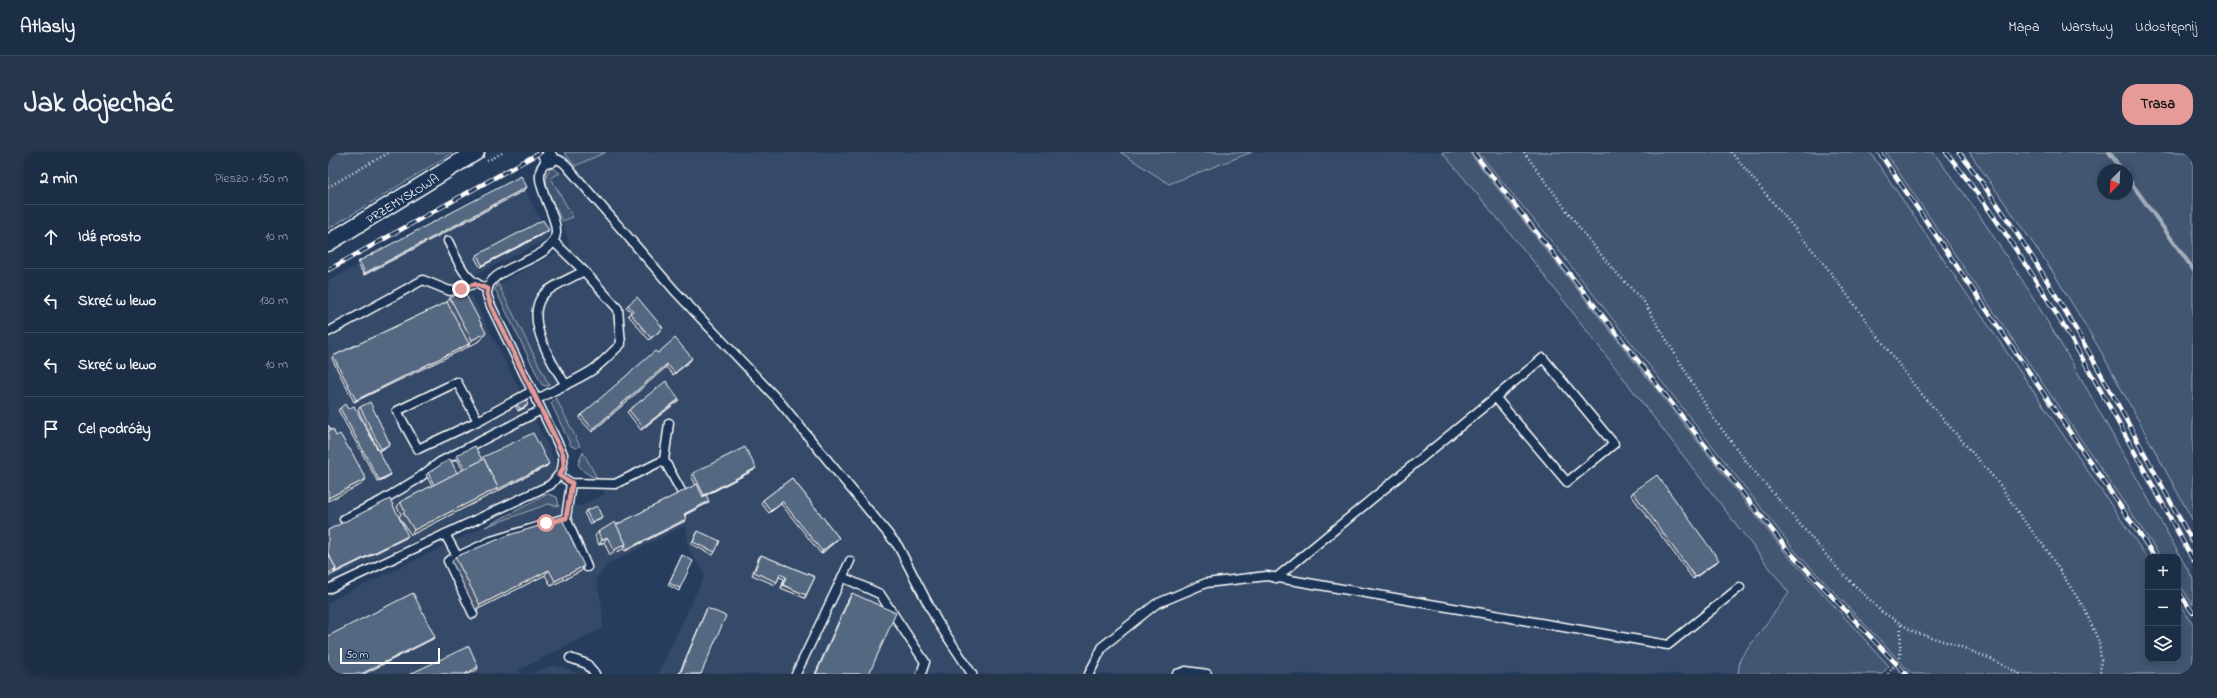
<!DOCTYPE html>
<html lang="pl">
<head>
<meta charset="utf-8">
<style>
  :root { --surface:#1c2e46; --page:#25364d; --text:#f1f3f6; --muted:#a0a8b3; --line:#3a4a5f; --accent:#e69b98 }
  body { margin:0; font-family:"Indie Flower",sans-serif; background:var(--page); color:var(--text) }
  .controls { position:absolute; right:12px; bottom:12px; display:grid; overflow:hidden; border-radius:8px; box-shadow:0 2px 6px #0003 }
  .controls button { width:36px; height:36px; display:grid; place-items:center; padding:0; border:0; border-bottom:1px solid var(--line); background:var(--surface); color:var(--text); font:20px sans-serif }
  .compass { position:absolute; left:1769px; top:12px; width:36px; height:36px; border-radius:50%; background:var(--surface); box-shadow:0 2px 6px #0003; rotate:204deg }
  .scale { position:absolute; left:12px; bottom:10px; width:100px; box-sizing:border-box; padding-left:4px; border:2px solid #fff; border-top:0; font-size:11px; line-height:14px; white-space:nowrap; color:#fff; -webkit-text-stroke:3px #1d3557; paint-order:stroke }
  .stop { position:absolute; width:12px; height:12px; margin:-9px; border:3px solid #e69b98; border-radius:50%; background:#fff }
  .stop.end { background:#e69b98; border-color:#fff; box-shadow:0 1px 4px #0008 }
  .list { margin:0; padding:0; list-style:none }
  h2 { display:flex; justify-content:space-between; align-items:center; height:52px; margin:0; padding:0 16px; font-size:17px }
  h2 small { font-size:13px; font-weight:400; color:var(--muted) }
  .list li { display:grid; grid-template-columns:26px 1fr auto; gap:12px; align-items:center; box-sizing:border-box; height:64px; padding:0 16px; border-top:1px solid var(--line) }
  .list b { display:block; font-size:15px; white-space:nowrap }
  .list em { font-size:13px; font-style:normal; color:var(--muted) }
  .icon { flex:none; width:22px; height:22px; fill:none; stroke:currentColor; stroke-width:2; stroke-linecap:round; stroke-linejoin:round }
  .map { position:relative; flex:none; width:1865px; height:522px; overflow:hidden; border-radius:16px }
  header { display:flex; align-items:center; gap:24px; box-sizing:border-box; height:56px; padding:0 20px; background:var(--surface); border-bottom:1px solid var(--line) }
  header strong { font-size:19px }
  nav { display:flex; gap:22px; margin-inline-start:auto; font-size:14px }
  .intro { display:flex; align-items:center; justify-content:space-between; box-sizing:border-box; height:96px; padding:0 24px }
  h1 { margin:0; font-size:28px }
  .button { padding:10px 18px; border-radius:16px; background:var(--accent); color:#111; font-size:14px; font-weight:700 }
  main { display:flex; gap:24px; padding:0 24px }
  aside { flex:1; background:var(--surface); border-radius:16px; box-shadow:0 2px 6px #0003 }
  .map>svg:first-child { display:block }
</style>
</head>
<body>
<header>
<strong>Atlasly</strong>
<nav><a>Mapa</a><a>Warstwy</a><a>Udostępnij</a></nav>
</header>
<div class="intro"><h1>Jak dojechać</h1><a class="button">Trasa</a></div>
<main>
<aside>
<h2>2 min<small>Pieszo · 150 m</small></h2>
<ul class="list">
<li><svg class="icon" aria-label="ahead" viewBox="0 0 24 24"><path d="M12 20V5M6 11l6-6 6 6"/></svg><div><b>Idź prosto</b></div><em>10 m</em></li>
<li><svg class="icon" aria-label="left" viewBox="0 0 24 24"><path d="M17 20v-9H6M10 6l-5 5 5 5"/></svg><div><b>Skręć w lewo</b></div><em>130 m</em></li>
<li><svg class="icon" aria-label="left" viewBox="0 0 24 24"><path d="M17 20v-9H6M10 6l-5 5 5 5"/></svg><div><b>Skręć w lewo</b></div><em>10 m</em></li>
<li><svg class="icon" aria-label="arrive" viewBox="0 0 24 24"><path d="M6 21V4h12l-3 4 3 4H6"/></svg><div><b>Cel podróży</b></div></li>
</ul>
</aside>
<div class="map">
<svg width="1865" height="522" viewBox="0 0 1865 522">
  <rect width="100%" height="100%" fill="#263d5e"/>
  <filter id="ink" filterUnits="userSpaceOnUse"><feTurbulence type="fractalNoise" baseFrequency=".025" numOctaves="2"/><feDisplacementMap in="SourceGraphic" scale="8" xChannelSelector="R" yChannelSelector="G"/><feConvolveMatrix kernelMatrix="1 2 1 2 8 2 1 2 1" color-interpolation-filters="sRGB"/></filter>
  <g filter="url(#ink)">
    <!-- built -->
    <g fill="#344a68">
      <path d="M276,0H792L841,32L924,0H1114L1205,109L1461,441L1412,507L1410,522H330L377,422L361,398L358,373L280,412L268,427L274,453L275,476L191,518L193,522H0V450L153,376L220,352L231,354H252L277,342L170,132L242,94L234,69L245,64L223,26Z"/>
      <path d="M1141,0H1150L1228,95L1467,399L1584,522H1571L1561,514L1456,399Z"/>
      <path d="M1542,0H1557L1833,405H1820V407Z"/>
      <path d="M1605,0H1641L1723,117L1771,196L1865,369V427L1745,212L1698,134L1646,55Z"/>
      <path d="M191,26L219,80L218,88L136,128L223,300L227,311L225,324L219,329L0,428V129Z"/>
      <path d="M1850,430L1865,453V472L1850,450Z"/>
      <path d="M225,513L243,518L249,522H203Z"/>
    </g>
    <!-- green -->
    <g fill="#425672" stroke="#a0aab8" fill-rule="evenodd">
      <path d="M0,0H126L0,77Z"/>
      <path d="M236,0H278L247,14Z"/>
      <path d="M792,0H924L841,32Z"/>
      <path d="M1114,0H1141L1456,399L1561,514L1554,522H1410L1412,507L1461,441L1205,109Z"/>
      <path d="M1150,0H1542L1820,407V507H1850V450L1865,472V522H1584L1467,399L1228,95Z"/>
      <path d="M1557,0H1605L1646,55L1698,134L1745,212L1865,427V453L1850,430V405H1833Z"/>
      <path d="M1641,0H1865V369L1771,196L1723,117ZM1775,18H1799V42H1775Z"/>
      <path d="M224,16L232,21L223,26L245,65L234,69C229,57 208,24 224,16Z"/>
      <path d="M170,132L221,233L219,234L214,233L167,137Z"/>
      <path d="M228,246L252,294L248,296L243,294L223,251Z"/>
      <path d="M255,300L269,326C261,324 254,319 250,312Z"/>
      <path d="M220,342L229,345L231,354L220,352L157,375Z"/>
    </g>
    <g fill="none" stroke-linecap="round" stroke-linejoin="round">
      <!-- stream -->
      <g stroke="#a4aebb" stroke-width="4">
        <path d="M1781,0L1794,18"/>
        <path d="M1799,25L1865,117"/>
      </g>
      <defs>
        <g id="service">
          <path d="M120,89C132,112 134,127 160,137"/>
          <path d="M226,90L256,119"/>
          <path d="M0,180L95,128L122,139L146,132"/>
          <path d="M208,248C226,238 245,230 263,219C274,212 283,201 293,192L290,157L256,119C244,126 226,132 216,142C195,165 224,212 238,233"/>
          <path d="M150,269L129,230L69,259L90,297L150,269L204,239"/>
          <path d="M341,271L336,308L353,339"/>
          <path d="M231,323L243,331L287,332L336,308"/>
          <path d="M238,366L259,415"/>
          <path d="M16,367L53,349L88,328L112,310L213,258"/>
          <path d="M117,382L129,404"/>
          <path d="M514,425L552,442L597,510L593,522"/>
          <path d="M948,426L1215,206L1286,292L1239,330L1167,245"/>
          <path d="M0,437L222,333C233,321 236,318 235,302L163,154C162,151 160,146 159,143C156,112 225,112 228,81C230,61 198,24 219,9C225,5 230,7 236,11L347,139L451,249L570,394L609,469L644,522"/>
          <path d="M145,462L120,409L163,389L238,366L243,331"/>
          <path d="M242,506L259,512L267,522"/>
          <path d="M468,522L522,409"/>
          <path d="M761,522L775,494L828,452L878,431L939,424L1340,493L1412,435"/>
          <path d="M849,522L858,519L879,522"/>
        </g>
        <g id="minor">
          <path d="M217,0L222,7"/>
          <path d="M0,91L148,0"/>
        </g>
      </defs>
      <!-- service casing -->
      <use href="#service" stroke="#fff" stroke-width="11"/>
      <!-- minor casing -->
      <use href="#minor" stroke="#fff" stroke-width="19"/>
      <!-- path -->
      <g stroke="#fff" stroke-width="2.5" stroke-dasharray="1 3" stroke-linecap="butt">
        <path d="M1196,0L1253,78L1283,115L1316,150L1386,267L1421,313L1511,418L1554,460L1586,480L1631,494L1663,507L1692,522"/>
        <path d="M1403,0L1497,113L1586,233L1672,333L1693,365L1716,394L1756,456L1771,490L1773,508L1772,522"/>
        <path d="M159,9L176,0"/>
        <path d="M0,35L62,0"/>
        <path d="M1560,522L1572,506L1573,472"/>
      </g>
      <!-- service -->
      <use href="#service" stroke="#1d3557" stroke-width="8"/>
      <!-- minor -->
      <use href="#minor" stroke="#1d3557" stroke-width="16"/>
      <defs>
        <g id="rail">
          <path d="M1145,0L1459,397L1578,522"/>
          <path d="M1551,0L1827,405"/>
          <path d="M1618,0C1717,125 1789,269 1865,408"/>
          <path d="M1631,0C1724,120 1792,258 1865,391"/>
          <path d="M0,118L213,0"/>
          <path d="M1850,439L1865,461"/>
        </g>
      </defs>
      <!-- rail casing -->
      <use href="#rail" stroke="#fff" stroke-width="4.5"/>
      <!-- rail -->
      <use href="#rail" stroke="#1d3557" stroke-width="3" stroke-dasharray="9" stroke-linecap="butt"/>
    </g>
    <!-- wall -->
    <g fill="#49596f" stroke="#fff">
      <path d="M197,38L36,123L30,112L31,109Z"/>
      <path d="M219,80L152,115L147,106L149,103Z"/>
      <path d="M122,146L153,188L26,250L4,207L5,204L119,150Z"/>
      <path d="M300,153L335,176L333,178L321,188L300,163L303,160L298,155Z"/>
      <path d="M330,201L362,209L345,223L338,215L264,280L251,266L253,263Z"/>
      <path d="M350,249L313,278L299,260L301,258Z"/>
      <path d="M189,252L198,255L190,259L188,254Z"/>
      <path d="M32,255L62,292L61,294L51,299L30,258Z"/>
      <path d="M12,256L20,257L63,322L61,324L50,330L10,258Z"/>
      <path d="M129,303L153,306L221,312L219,314L83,383L71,365L73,362L69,355L72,350L104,334L98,323L100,321H129L135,318L128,305Z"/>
      <path d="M426,318L375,345L380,351L357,363L358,367L357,369L297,399L295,396L282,403L276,390L271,393L267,384L270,380L288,373L368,333L363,324L365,321Z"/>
      <path d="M464,326L511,386L509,388L493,402L453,352L441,361L433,351L435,348Z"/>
      <path d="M1305,340L1389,410L1365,427L1303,343Z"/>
      <path d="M258,359L274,365L273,367L262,372L256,361Z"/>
      <path d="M370,379L387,400L385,403L363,392Z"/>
      <path d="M354,403L352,436L351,439L340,433Z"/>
      <path d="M433,403L487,425L477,446L453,436L456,427L451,425L447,433L424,423L431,405Z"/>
      <path d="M127,405L253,419L223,434L217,423L148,458L124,410Z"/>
      <path d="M524,441L541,522H487L521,446Z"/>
      <path d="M379,456L373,522H351L378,458Z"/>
    </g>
    <!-- shaded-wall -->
    <g fill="#3c485a" stroke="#fff">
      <path d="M199,35L197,38L36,123L37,121Z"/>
      <path d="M221,78L219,80L152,115L154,113Z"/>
      <path d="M158,181L153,188L140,195L144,188Z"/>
      <path d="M141,192L140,195L26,250L28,248Z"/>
      <path d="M364,206L362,209L345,223L347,221Z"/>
      <path d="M339,212L338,215L264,280L265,277Z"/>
      <path d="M351,247L350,249L313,278L315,275Z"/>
      <path d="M200,253L198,255L190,259L192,257Z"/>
      <path d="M62,292L61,294L51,299L53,297Z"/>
      <path d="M221,312L219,314L83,383L86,378L170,336Z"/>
      <path d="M428,316L426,318L374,345L376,343Z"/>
      <path d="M63,322L61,324L50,330L51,328Z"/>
      <path d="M38,327L34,332L0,349V346Z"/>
      <path d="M381,349L380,351L354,364L356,362Z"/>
      <path d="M454,349L453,352L441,361L443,359Z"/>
      <path d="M274,365L273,367L262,372L264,370Z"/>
      <path d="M358,367L357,369L297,399L299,397Z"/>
      <path d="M80,384L78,386L5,422L7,420Z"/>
      <path d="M279,385L276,390L271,393L274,388Z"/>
      <path d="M511,386L509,388L493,402L494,399Z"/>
      <path d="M298,392L295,397L282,403L286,398Z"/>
      <path d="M1391,408L1389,410L1365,427L1367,425Z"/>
      <path d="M256,414L253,419L223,434L227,429Z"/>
      <path d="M8,417L5,422L0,425V422Z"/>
      <path d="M221,418L217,423L148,458L152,453Z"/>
      <path d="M455,433L478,443L477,446L453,436Z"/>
      <path d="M107,485L105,487L36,522H33Z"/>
      <path d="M150,515L149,518L140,522H137Z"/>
    </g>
    <!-- building -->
    <g fill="#556781" stroke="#fff">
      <path d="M193,24L199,35L37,121L31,109Z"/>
      <path d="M215,68L221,78L154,113L149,103Z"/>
      <path d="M136,139L158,181L144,188L122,146Z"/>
      <path d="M309,145L335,176L323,186L302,161L305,159L300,153Z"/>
      <path d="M119,150L141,192L28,248L5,204Z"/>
      <path d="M347,186L364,206L347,221L339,212L265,277L253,263L327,199L330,201Z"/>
      <path d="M338,229L351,247L315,275L301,258Z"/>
      <path d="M198,248L200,253L192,257L189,252Z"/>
      <path d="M42,250L62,292L53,297L32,255Z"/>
      <path d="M17,252L20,257L26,254L63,322L51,328L12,256Z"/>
      <path d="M0,273L3,278L0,280Z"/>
      <path d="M5,277L8,284L12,282L21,297H22L38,327L0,346V280Z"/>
      <path d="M205,281L221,312L168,338L170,336L156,307L137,317L129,303L147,294L153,306Z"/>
      <path d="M417,295L428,316L376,343L365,321Z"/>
      <path d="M122,307L129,321L106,333L100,321Z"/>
      <path d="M156,307L170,336L86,378L75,360L77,359L72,350Z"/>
      <path d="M1329,323L1391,408L1367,425L1305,340Z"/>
      <path d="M464,326L511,386L494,399L454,349L443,359L435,348Z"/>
      <path d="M369,332L375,345L378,343L381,349L356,362L358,367L299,397L297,393L298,392L288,373Z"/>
      <path d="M62,347L80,384L7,420L8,417L0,401V378Z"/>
      <path d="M269,354L274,365L264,370L258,359Z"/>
      <path d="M234,367L256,414L227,429L221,418L152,453L127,405L181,383Z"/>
      <path d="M287,370L298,392L286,398L279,385L274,388L270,380Z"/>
      <path d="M370,379L392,389L387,400L365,390Z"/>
      <path d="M0,401L8,417L0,422Z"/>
      <path d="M354,403L365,409L352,436L341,431Z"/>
      <path d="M433,403L487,425L478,443L455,433L458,425L452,422L449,430L426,420Z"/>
      <path d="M85,441L107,485L33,522H0V484Z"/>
      <path d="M524,441L568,461L541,522H488Z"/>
      <path d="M379,456L398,464L373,522H352Z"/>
      <path d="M141,494L150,515L137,522H82Z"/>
    </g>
  </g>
  <g fill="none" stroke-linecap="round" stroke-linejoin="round" filter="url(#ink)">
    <!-- route -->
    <path stroke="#e69b98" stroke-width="5" d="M133,137L146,132L160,137L159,142L163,154L235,302L236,315L231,323L244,331L238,366L218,371"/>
  </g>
  <g text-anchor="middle" stroke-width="3.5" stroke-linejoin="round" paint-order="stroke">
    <!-- street labels -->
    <g font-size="13" fill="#fff" stroke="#1d3557">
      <text transform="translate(74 46) rotate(-32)" y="5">PRZEMYSŁOWA</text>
    </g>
  </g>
</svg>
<div class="controls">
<button>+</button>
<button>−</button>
<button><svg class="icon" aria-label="layers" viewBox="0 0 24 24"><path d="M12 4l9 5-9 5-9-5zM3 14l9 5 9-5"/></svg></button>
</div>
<svg class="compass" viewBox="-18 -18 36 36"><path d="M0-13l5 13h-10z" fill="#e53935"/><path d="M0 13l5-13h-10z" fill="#a0a8b3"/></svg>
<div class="scale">50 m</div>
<div class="stop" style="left:218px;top:371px"></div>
<div class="stop end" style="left:133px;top:137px"></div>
</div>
</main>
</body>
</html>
